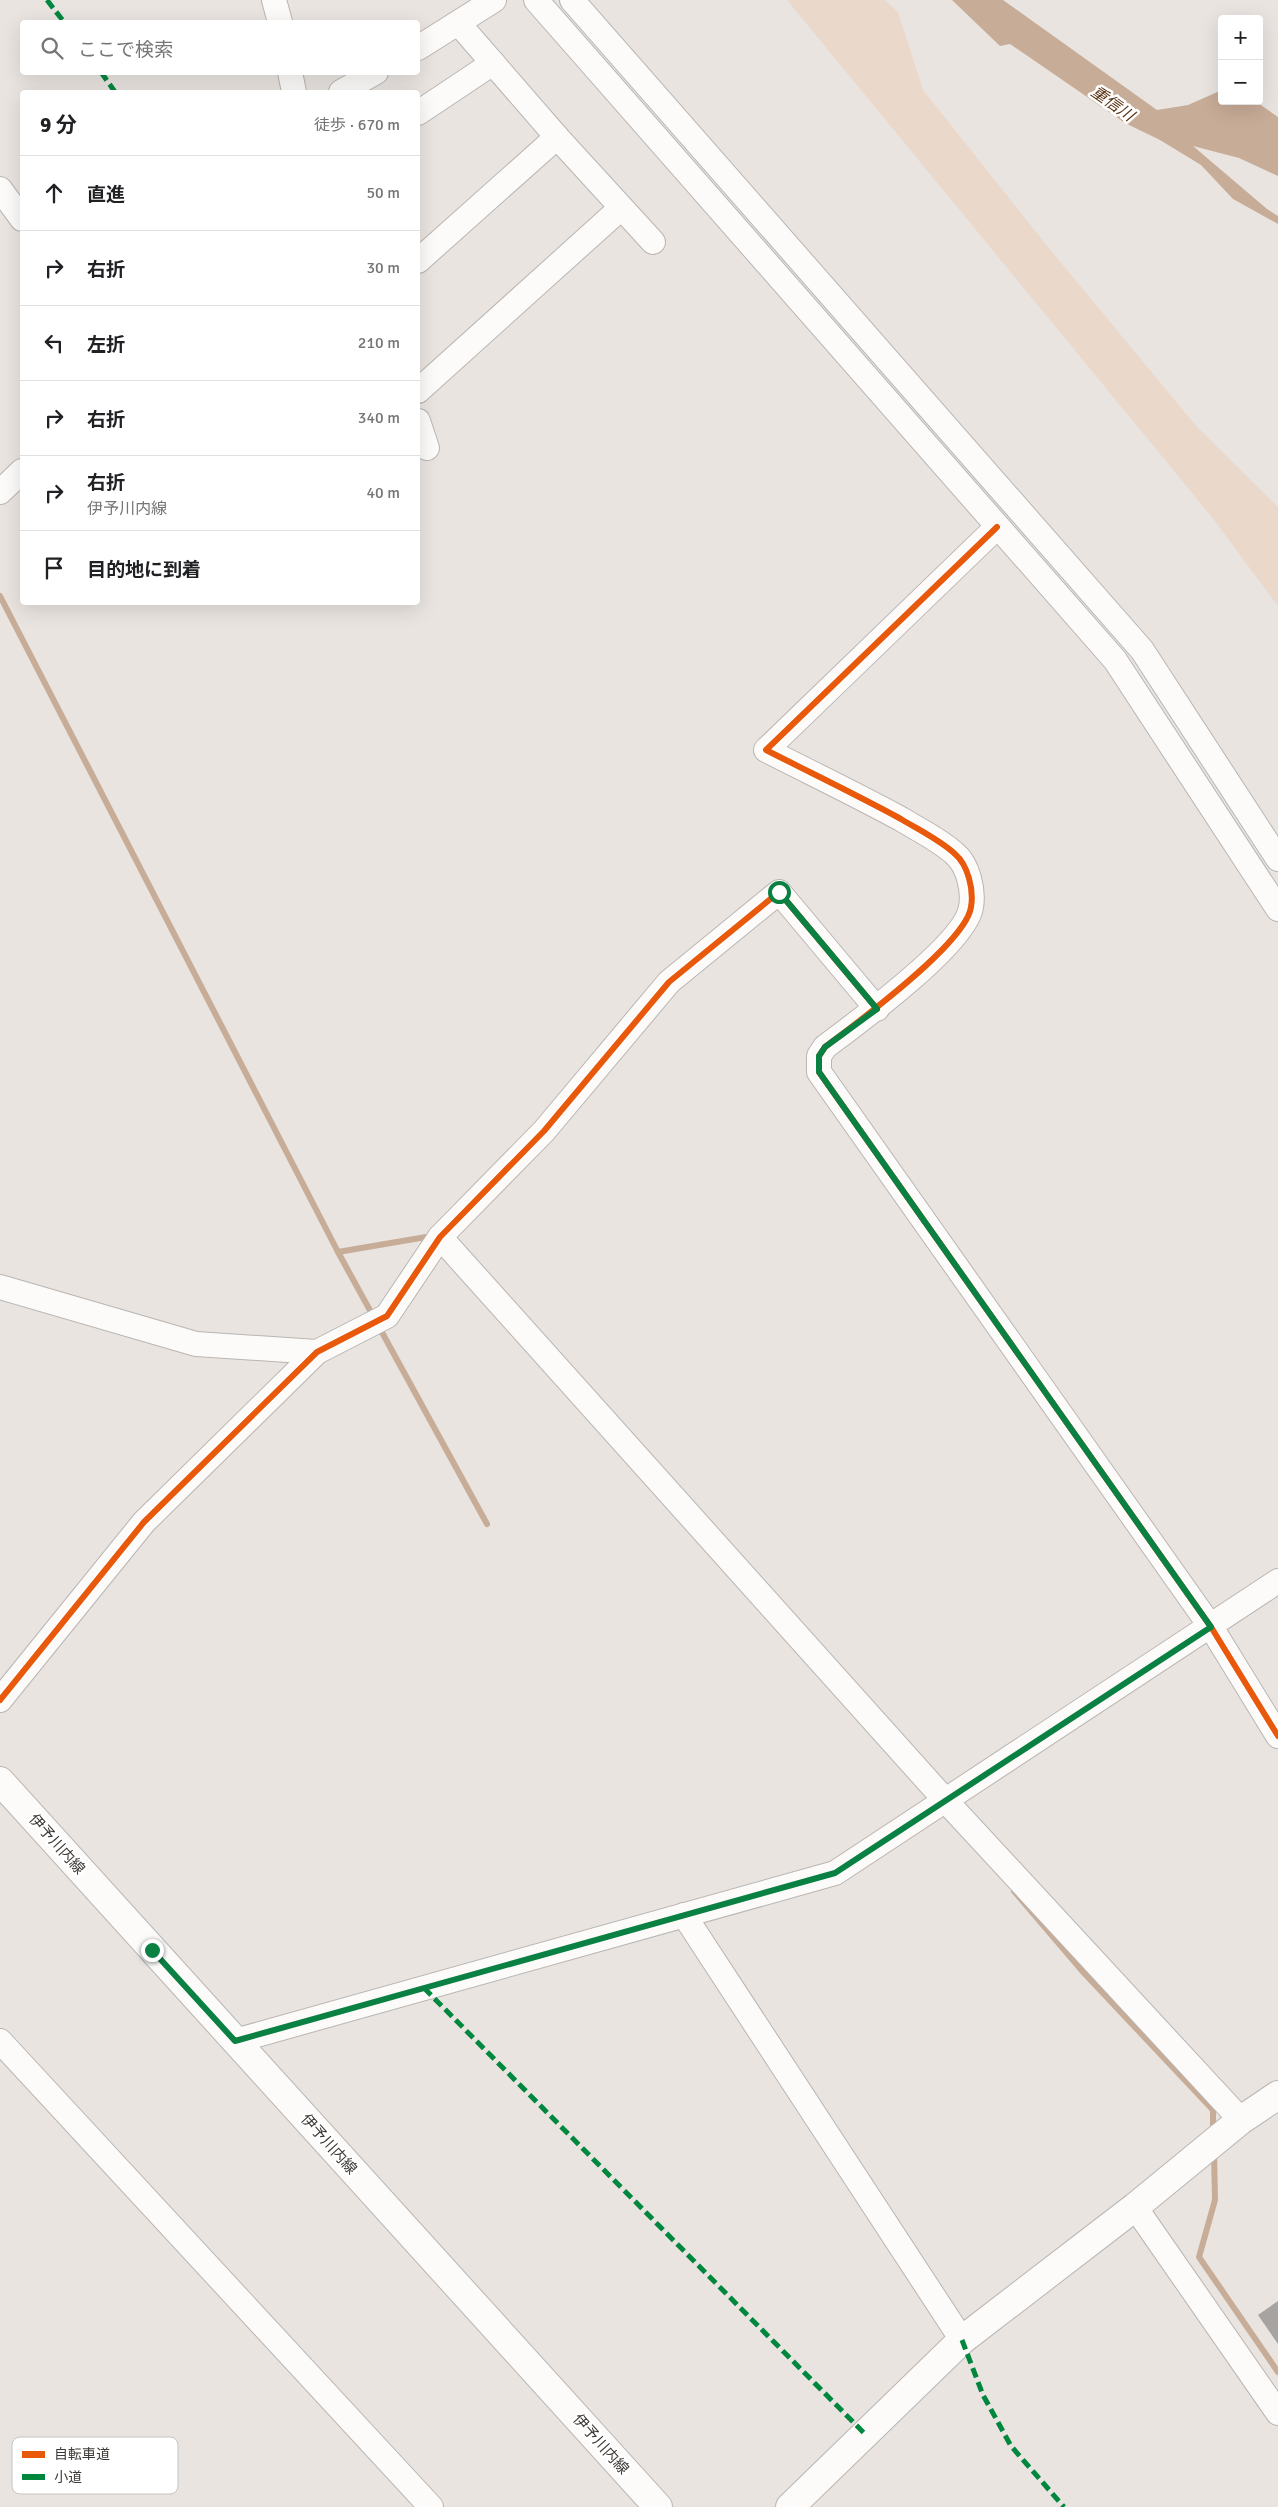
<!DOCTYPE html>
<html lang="ja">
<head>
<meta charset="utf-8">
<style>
  :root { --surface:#fff; --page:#f6f6f6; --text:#202124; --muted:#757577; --line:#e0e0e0 }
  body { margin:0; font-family:Signika,"Noto Sans JP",sans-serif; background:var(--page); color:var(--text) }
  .controls { position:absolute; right:15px; top:15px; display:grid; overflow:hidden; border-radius:5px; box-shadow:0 5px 20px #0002 }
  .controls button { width:45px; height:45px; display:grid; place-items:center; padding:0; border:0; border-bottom:1px solid var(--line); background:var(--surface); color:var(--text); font:25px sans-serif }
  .stop { position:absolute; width:15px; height:15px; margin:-11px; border:4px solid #0b8043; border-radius:50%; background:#fff }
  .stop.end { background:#0b8043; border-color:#fff; box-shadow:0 1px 5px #0008 }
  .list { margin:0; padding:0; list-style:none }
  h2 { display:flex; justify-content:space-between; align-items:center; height:65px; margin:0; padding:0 20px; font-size:21px }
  h2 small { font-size:16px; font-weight:400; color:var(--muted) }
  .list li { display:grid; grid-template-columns:32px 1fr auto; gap:15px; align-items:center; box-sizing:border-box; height:75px; padding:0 20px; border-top:1px solid var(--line) }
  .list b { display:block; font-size:19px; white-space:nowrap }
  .list p { margin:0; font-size:16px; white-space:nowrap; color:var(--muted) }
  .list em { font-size:16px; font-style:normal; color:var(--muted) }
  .icon { flex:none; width:28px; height:28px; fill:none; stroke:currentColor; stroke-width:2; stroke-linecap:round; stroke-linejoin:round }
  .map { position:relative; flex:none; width:1278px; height:2507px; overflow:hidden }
  .search { position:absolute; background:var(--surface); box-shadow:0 5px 20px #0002; left:20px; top:20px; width:400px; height:55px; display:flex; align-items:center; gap:12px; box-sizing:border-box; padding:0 18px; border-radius:5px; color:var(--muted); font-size:19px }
  .panel { position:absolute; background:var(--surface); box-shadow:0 5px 20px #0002; left:20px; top:90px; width:400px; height:515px; border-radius:5px }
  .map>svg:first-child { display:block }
</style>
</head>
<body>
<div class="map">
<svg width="1278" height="2507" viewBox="0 0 1278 2507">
  <rect width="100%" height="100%" fill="#e9e4e0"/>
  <!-- green -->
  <path fill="#ead8cb" d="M787,0H885L898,12L923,90L1048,247L1197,427L1278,507V606L1211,516Z"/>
  <!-- water -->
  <path fill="#c7ac97" d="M952,0H1003L1157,110L1188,105L1222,90V101H1255L1278,117V176L1239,158L1193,146L1267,209L1278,216V224L1233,199L1201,165L1160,140L1125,123L1010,44L1000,46Z"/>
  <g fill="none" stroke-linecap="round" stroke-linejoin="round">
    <!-- stream -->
    <g stroke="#c7ac97" stroke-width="6">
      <path d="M0,596L338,1252L426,1237L431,1242"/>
      <path d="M338,1252L487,1524"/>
      <path d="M1014,1891L1084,1973L1213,2110V2132"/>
      <path d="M1214,2152L1215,2200L1199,2257L1278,2372"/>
    </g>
  </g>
  <!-- building -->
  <path fill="#a6a3a0" d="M1278,2301V2344L1258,2315Z"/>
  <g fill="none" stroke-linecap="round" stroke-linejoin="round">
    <defs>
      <g id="minor">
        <path d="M274,0L280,22"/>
        <path d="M536,0L1115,660L1278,909"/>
        <path d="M572,0L1142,650L1278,859"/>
        <path d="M459,24L557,137L653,242"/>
        <path d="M418,48L494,0"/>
        <path d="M290,72L294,92"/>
        <path d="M341,92L376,72"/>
        <path d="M418,113L493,63"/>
        <path d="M0,189L22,219"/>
        <path d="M418,261L557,137"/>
        <path d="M418,391L621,208"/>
        <path d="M418,421L427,448"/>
        <path d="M0,492L22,471"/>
        <path d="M997,527L766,750C811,773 857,795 901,819C919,830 940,840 955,854C968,865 974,890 971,907C966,943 857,1023 825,1047L819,1056V1072L1211,1627L1278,1736"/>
        <path d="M440,1237L945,1800L1241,2120"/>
        <path d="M0,1287L196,1344L317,1352"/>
        <path d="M0,1700L144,1522L317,1352L387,1316L440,1237L544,1131L669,982L779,892L877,1009"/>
        <path d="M684,1915L962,2340"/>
        <path d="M0,2041L431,2507"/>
        <path d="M235,2041L835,1873L1278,1581"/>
        <path d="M1135,2207L1278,2413"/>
      </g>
      <path id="tertiary" d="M790,2507L962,2340L1135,2207L1241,2120L1278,2095"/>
      <path id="primary" d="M0,1781L658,2507"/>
    </defs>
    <!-- minor casing -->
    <use href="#minor" stroke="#b9b5b2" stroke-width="26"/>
    <!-- tertiary casing -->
    <use href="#tertiary" stroke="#b9b5b2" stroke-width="30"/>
    <!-- primary casing -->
    <use href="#primary" stroke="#b9b5b2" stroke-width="30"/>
    <!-- minor -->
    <use href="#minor" stroke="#fcfbfa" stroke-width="24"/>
    <!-- tertiary -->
    <use href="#tertiary" stroke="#fcfbfa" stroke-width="28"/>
    <!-- primary -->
    <use href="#primary" stroke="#fcfbfa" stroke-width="28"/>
    <!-- quiet -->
    <g stroke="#00873e" stroke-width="5" stroke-dasharray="10 5" stroke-linecap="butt">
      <path d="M47,0L64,22"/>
      <path d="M101,72L115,92"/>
      <path d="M424,1988L865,2434"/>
      <path d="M962,2340L983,2395L1011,2446L1064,2507"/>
    </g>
    <defs>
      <g id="cycleway">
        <path d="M997,527L766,750C811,773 857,795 901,819C919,830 940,840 955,854C968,865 974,890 971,907C966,943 857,1023 825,1047L819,1056V1072L1211,1627L1278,1736"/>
        <path d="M0,1700L144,1522L317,1352L387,1316L440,1237L544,1131L669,982L779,892L877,1009"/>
      </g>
    </defs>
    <!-- cycleway casing -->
    <use href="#cycleway" stroke="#fff" stroke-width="9"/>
    <!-- cycleway -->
    <use href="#cycleway" stroke="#e8590c" stroke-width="6"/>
  </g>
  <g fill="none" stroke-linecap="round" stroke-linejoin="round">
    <!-- route -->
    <path stroke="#0b8043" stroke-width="6" d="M152,1950L235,2041L835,1873L1211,1627L819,1072V1056L825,1047L877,1009L779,892"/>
  </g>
  <g text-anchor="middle" stroke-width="5" stroke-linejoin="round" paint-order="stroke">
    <!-- street labels -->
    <g font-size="15" fill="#3c3936" stroke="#fff">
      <text transform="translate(57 1844) rotate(48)" y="5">伊予川内線</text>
      <text transform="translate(329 2144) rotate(48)" y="5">伊予川内線</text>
      <text transform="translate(601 2444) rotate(48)" y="5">伊予川内線</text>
    </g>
    <!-- water labels -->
    <g font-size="16" font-style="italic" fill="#5a3413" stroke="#fff">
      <text transform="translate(1113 103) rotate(35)" y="6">重信川</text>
    </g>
  </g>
  <!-- legend -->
  <rect x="12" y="2437" width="166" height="57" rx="8" fill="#fff" stroke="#c4c4c3" stroke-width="1"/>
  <rect x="22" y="2451" width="23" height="7" fill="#e8590c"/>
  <rect x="22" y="2474" width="23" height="6" fill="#00873e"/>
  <g font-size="14" fill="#3c3936">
    <text x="54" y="2459">自転車道</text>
    <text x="54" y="2482">小道</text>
  </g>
</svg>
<div class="controls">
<button>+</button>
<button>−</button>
</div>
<div class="stop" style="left:779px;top:892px"></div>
<div class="stop end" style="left:152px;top:1950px"></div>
<div class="search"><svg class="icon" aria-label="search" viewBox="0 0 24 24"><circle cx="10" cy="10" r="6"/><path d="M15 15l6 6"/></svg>ここで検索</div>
<section class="panel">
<h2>9 分<small>徒歩 · 670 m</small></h2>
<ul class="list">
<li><svg class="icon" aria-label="ahead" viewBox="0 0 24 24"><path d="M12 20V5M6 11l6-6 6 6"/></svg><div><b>直進</b></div><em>50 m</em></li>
<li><svg class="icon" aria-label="right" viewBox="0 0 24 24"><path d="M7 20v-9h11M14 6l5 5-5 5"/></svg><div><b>右折</b></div><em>30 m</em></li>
<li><svg class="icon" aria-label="left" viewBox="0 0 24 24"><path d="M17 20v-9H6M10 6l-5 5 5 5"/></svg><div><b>左折</b></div><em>210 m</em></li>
<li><svg class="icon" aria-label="right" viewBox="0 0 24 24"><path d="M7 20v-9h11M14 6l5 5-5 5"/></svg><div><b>右折</b></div><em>340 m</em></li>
<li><svg class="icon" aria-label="right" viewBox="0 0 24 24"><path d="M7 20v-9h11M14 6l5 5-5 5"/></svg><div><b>右折</b><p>伊予川内線</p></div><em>40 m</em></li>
<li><svg class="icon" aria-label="arrive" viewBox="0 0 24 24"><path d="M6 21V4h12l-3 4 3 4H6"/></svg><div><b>目的地に到着</b></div></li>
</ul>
</section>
</div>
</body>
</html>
